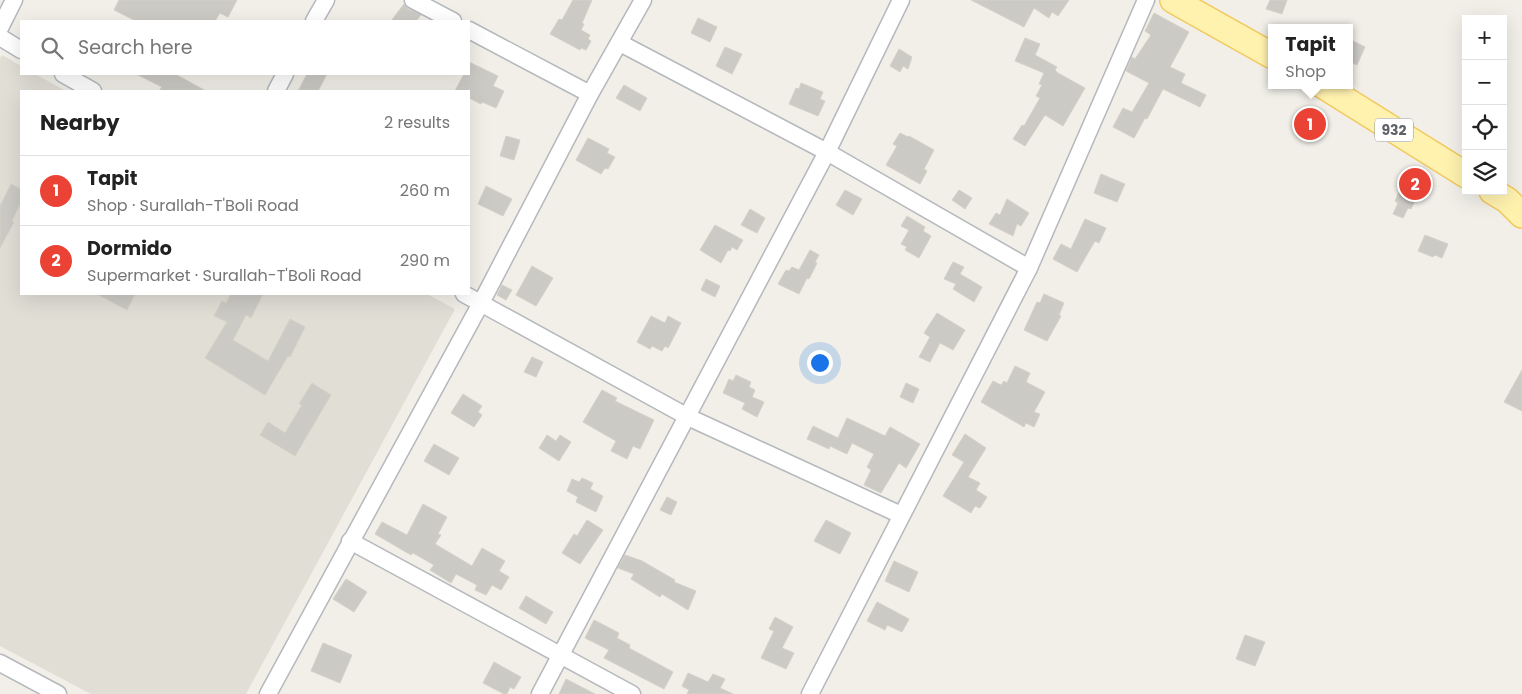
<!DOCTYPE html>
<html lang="en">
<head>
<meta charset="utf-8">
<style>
  :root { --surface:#fff; --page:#f2f2f2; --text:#222; --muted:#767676; --line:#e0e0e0; --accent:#ea4335 }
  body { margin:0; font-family:Poppins,sans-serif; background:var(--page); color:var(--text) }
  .controls { position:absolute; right:15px; top:15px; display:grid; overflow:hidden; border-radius:0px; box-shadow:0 5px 20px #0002 }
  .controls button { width:45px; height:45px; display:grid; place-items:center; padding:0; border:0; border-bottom:1px solid var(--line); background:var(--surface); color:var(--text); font:25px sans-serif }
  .you { position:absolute; left:819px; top:362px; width:18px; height:18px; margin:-12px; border:4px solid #fff; border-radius:50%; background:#1a73e8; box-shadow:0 0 0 8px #1a73e833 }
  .badge { display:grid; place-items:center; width:32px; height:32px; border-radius:50%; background:var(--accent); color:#fff; font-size:16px; font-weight:700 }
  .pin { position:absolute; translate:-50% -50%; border:2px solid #fff; box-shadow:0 1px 5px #0006 }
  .popup { position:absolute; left:1268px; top:24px; width:85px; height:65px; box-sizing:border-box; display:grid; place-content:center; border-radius:0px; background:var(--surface); filter:drop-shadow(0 1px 4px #0005); font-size:16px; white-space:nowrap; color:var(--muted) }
  .popup b { font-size:19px; color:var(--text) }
  .popup::after { content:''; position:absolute; left:50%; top:100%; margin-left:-10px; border:10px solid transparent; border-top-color:var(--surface) }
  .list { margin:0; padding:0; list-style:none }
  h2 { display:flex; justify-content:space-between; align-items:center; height:65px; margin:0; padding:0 20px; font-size:21px }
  h2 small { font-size:16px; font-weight:400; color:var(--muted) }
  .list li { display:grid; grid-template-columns:32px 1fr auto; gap:15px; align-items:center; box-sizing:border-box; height:70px; padding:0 20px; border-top:1px solid var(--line) }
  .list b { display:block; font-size:19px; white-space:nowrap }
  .list p { margin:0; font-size:16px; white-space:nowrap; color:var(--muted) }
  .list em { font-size:16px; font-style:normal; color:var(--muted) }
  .icon { flex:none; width:28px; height:28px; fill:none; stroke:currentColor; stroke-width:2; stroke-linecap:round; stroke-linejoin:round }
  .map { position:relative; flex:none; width:1522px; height:694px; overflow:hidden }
  .search { position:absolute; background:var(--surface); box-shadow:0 5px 20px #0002; left:20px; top:20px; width:450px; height:55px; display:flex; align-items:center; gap:12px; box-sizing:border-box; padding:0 18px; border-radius:0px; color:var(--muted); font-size:19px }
  .panel { position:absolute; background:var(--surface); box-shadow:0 5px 20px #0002; left:20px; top:90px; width:450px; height:205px; border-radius:0px }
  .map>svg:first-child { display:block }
</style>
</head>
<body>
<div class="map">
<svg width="1522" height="694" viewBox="0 0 1522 694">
  <rect width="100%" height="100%" fill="#f1efe8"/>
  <!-- education -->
  <path fill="#e1ded6" d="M2,55L21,66V74H35L66,91H21V294H427L455,309L246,694H91L0,646V58Z"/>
  <!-- building -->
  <g fill="#cccac5" stroke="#d6d1c6">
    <path d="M119,0H237L228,17L220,13L215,21H136L114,10Z"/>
    <path d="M573,0H592L582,23L584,24L581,30L590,35L588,39L591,41L586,50L581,48L580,50L550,34L559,19L562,20Z"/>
    <path d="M971,0H1069L1058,16L1052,12L1049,18L1034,8L1024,27Z"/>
    <path d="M1270,0H1287L1282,14L1266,9Z"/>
    <path d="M404,4L408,9L421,15L416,21H391Z"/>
    <path d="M1154,13L1189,32L1170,67L1185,74L1181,83L1206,95L1200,107L1163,89L1147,119L1145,118L1134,138L1113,127L1123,108L1132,112L1149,83L1126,71L1132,57L1135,59L1151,35L1145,31Z"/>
    <path d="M698,18L717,27L710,42L691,33Z"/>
    <path d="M1025,38L1040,44L1035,55L1057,67L1055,70L1058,73L1085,88L1063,126L1045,115L1025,146L1013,139L1022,125L1024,126L1040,98L1036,96L1042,85L1039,84L1044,73L1015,61Z"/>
    <path d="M1349,39L1365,47L1357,65L1349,61Z"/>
    <path d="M725,47L742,54L732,74L716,66Z"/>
    <path d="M899,49L912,57L908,69L903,66L900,72L890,66Z"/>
    <path d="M469,62L498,76L493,86L504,91L496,108L482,102L481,104L469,98V91H455L464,74H469Z"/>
    <path d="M136,74H175L206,91H159L162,87Z"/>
    <path d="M307,74H327L318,91H298Z"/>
    <path d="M801,83L823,92L820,99L825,101L818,116L789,104L796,88L799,89Z"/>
    <path d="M624,85L647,98L640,111L616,98Z"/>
    <path d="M900,133L908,137L909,136L934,150L924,169L927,171L920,184L886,165L897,146L893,144Z"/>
    <path d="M506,136L520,140L514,160L500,156Z"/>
    <path d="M588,138L609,149L607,153L615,157L608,169L605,168L601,174L576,160Z"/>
    <path d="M1101,174L1125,184L1117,202L1094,193Z"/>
    <path d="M1407,174L1423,182L1411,209L1408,208L1403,218L1393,214L1398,203L1395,201Z"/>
    <path d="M11,184L21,189V202L12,221L14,222L0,248V206Z"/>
    <path d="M486,186L512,199L503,216L478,204Z"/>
    <path d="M845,190L862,199L853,215L836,205Z"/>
    <path d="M959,190L972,198L965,209L952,200Z"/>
    <path d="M1007,199L1029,213L1021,226L1017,224L1013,236L989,224L996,213L1000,215Z"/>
    <path d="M750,209L765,218L757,233L741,225Z"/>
    <path d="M907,216L925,227L923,231L931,236L919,258L905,250L907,247L901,244L909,230L901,226Z"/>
    <path d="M1085,219L1106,228L1099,243L1095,241L1077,272L1053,259L1061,244L1071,249Z"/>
    <path d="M715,225L743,240L737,250L732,247L730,251L728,250L721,263L700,250Z"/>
    <path d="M1425,235L1448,244L1442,258L1435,255L1433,257L1418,251Z"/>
    <path d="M810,250L819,255L815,262L817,263L809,279L807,278L799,294L778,284L786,270L789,271L792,267L799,270Z"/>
    <path d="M953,262L964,267L960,274L982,287L974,302L953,289L956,284L944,279Z"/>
    <path d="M532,266L553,278L536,306L516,295Z"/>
    <path d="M706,279L720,286L715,297L701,290Z"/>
    <path d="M502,285L512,290L506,300L497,295Z"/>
    <path d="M97,294H135L127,310Z"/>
    <path d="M231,294H263L251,318L246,315L233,340L268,361L290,319L305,327L290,357L288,356L265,395L205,358L227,322L214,316L222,301L226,303Z"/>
    <path d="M1044,294L1064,303L1059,315L1061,316L1047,341L1024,330L1037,302L1040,303Z"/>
    <path d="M937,313L965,330L953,350L940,343L930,362L919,357L930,337L924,333Z"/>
    <path d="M651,316L665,323L668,316L681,323L668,348L665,346L662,351L652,346L650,349L637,342Z"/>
    <path d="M532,357L543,362L536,377L524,372Z"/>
    <path d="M1015,366L1030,373L1026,382L1045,392L1034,412L1040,414L1034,427L1026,423L1024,427L981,402L993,381L1001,385L1004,381L1007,383Z"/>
    <path d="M1522,370V411L1504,402Z"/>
    <path d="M736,375L751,382L749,387L755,390L752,397L764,402L757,417L742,409L745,403L723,393L729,379L733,381Z"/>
    <path d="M312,383L331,395L295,456L260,435L268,422L285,433L302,405L299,404Z"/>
    <path d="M906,383L919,389L913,403L900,397Z"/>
    <path d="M602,390L617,398L615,401L654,420L640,449L633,446L627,459L611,451L616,441L583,422Z"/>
    <path d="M463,394L482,406L478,412L482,415L474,427L451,413Z"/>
    <path d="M847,418L885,436L890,427L920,444L906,468L899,463L881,493L864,485L871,470L867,467L874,454L852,443L847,454L830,446L829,449L807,439L813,426L838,438Z"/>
    <path d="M965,434L986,448L968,477L980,483L976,490L987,497L980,508L975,506L971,513L943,496L964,462L952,455Z"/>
    <path d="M547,435L556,441L560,435L571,442L559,461L539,448Z"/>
    <path d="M434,444L459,458L449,475L424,461Z"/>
    <path d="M582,478L593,483L590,489L603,496L596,512L576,502L578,497L567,491L572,479L579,482Z"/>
    <path d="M667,497L677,502L671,515L660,510Z"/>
    <path d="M423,504L447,517L438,534L441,535L435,544L472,566L482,548L505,561L499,571L509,577L501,590L492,585L486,595L475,590L477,585L456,574L451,583L430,570L434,565L413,553L411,555L375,534L382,522L407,535Z"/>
    <path d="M587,520L603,530L580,564L562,553L574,534L577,536Z"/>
    <path d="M826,520L851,533L840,554L814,541Z"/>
    <path d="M625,555L642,561L675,580L674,582L696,591L688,610L662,594L660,597L631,579L634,574L618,568Z"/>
    <path d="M894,561L918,572L909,592L885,581Z"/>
    <path d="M346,579L367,592L354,612L333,599Z"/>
    <path d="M526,596L553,612L546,624L519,608Z"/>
    <path d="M877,602L909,619L902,632L887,625L885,630L867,621Z"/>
    <path d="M775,617L793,627L782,648L794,653L786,669L761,658L774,631L769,629Z"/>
    <path d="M594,620L619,633L617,638L630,645L629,648L673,672L664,689L604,658L609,650L585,638Z"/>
    <path d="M1245,635L1265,642L1255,666L1236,659Z"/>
    <path d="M323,643L352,655L340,683L311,671Z"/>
    <path d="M494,662L521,677L514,689L510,687L507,694H504L483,683Z"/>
    <path d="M688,673L708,682L713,674L725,679L720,688L733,694H687L689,690L682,686Z"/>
    <path d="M566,679L595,694H559Z"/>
  </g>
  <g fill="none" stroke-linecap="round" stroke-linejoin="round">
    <defs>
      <g id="minor">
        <path d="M413,0L453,21"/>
        <path d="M314,21L326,0"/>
        <path d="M0,28L14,0"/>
        <path d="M469,30L590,94"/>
        <path d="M0,37L21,50"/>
        <path d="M620,43L827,152L1029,268"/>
        <path d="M63,74L93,91"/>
        <path d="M276,91L285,74"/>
        <path d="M464,294L688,417L901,515"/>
        <path d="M350,541L632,694"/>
        <path d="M0,663L58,694"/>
        <path d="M268,694L481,303L590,94L643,0"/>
        <path d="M540,694L827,152L901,0"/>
        <path d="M810,694L1029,268L1146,0"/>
      </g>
      <g id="primary">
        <path d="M1173,0L1271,55"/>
        <path d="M1322,85L1466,175"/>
        <path d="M1492,191L1507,200L1522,215"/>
      </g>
    </defs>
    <!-- minor casing -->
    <use href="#minor" stroke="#b5b8bc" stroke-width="19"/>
    <!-- primary casing -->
    <use href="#primary" stroke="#f2c960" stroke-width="28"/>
    <!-- minor -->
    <use href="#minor" stroke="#fff" stroke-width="16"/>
    <!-- primary -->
    <use href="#primary" stroke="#fff2af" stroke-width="25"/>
  </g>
  <g text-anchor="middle" stroke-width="4" stroke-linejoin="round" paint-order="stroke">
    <!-- shield labels -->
    <rect fill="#fff" stroke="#8f9295" stroke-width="1" x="1375" y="118.5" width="38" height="23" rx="4"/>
    <g font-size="14" font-weight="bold" fill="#5f6368">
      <text x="1394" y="135">932</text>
    </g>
  </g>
</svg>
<div class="controls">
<button>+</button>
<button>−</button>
<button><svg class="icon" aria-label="locate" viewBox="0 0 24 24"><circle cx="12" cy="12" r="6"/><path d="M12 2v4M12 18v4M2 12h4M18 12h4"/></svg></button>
<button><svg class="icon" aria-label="layers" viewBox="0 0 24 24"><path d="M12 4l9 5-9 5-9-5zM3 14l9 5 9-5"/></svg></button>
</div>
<div class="you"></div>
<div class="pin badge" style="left:1310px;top:124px">1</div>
<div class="popup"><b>Tapit</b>Shop</div>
<div class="pin badge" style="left:1415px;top:184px">2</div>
<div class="search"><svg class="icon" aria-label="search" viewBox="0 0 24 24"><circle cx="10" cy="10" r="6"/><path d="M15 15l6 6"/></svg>Search here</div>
<section class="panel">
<h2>Nearby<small>2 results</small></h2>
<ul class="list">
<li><span class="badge">1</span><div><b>Tapit</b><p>Shop · Surallah-T'Boli Road</p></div><em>260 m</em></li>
<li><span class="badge">2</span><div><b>Dormido</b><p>Supermarket · Surallah-T'Boli Road</p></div><em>290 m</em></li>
</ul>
</section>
</div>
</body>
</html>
